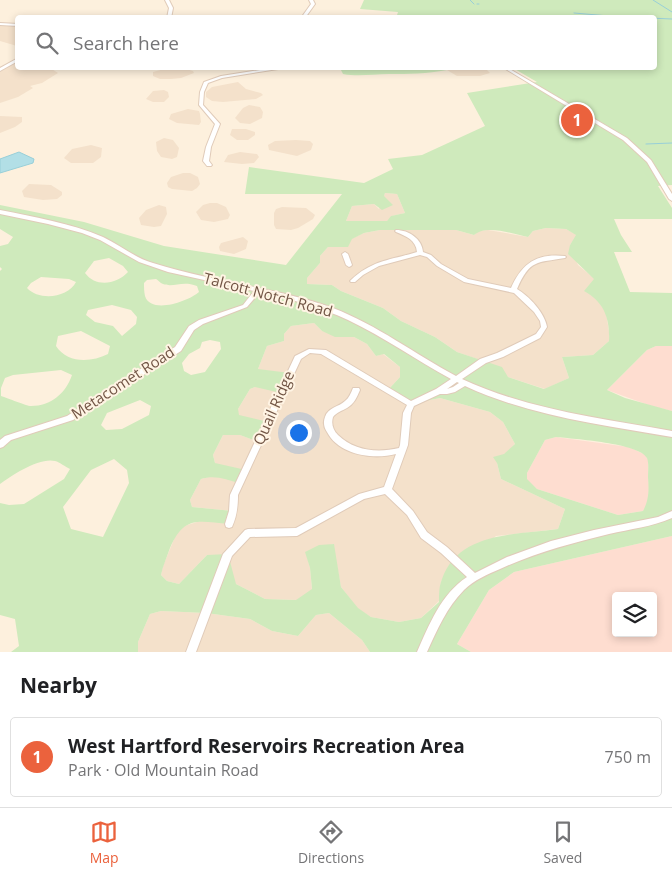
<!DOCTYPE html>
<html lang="en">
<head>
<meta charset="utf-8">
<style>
  :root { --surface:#fff; --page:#f2f2f2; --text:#202124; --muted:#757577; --line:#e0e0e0; --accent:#eb623d }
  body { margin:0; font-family:"Open Sans",sans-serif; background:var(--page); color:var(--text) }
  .controls { position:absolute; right:15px; bottom:15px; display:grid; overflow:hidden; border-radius:5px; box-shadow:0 2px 8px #0003 }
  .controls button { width:45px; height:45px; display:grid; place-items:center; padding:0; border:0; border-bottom:1px solid var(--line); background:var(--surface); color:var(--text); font:25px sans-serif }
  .you { position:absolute; left:298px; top:432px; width:18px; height:18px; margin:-12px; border:4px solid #fff; border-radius:50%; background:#1a73e8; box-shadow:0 0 0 8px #1a73e833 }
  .badge { display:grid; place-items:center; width:32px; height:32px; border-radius:50%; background:var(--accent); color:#fff; font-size:16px; font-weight:700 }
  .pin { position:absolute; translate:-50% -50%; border:2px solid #fff; box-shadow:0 1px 5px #0006 }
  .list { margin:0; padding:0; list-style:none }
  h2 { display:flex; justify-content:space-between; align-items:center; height:65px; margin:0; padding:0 20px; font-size:21px }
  h2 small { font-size:16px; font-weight:400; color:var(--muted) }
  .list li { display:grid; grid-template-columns:32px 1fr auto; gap:15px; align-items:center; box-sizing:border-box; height:80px; margin:0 10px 10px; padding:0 10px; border:1px solid var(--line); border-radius:5px }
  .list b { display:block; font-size:19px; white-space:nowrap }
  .list p { margin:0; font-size:16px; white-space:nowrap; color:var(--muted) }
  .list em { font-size:16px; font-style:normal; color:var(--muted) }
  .icon { flex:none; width:28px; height:28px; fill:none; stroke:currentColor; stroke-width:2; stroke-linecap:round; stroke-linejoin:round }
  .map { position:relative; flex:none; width:672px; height:652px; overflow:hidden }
  .search { position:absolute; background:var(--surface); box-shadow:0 2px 8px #0003; left:15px; right:15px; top:15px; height:55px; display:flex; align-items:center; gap:12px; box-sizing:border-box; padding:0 18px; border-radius:5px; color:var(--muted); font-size:19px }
  .sheet { height:155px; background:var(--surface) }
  nav { display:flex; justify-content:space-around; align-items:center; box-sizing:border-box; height:70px; border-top:1px solid var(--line); background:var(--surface); font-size:14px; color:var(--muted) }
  nav a { display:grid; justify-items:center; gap:2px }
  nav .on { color:var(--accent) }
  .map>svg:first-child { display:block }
</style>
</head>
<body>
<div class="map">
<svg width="672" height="652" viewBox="0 0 672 652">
  <rect width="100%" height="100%" fill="#fdf0dd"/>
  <!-- residential -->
  <g fill="#f4e1cb">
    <path d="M0,24L17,25V46L0,41Z"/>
    <path d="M17,59L18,68H50L58,73L42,83L30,86L33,88L18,97L0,103V70Z"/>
    <path d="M168,68H182L193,71L194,73L181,78L171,79H160L153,76V72Z"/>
    <path d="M447,68H485L490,73L480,76H457L447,70Z"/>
    <path d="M238,82L246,89L261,93L263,95L256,99L223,102L212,101L206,97V92L212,87Z"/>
    <path d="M164,90L168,92L169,97L164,102H153L146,99L153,91Z"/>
    <path d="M249,105L260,107L263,112L262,118L250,124L240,123L235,118L243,108Z"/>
    <path d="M188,109L199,111L200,114L201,122L199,125L177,123L169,119L171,114Z"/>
    <path d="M0,116L22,117V122L15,127L0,133Z"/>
    <path d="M232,129H246L255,132V135L248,140H237L230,135Z"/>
    <path d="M164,138L173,140L179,148L177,157L172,159L161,157L157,151L156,142Z"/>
    <path d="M296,140L310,141L313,144L311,150L297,156L269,150L268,145L275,141Z"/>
    <path d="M91,145L102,148L101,157L93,163H71L64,158L72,149Z"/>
    <path d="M240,152L257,154L259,157L254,163L242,164L224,162L228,155Z"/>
    <path d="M183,173H190L198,177L200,184L197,188L192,191L172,189L168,187L167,183L171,177Z"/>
    <path d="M29,184L51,185L62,192V195L57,199L43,200L24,197L22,191Z"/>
    <path d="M385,193L397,194L405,213L392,216L387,221H346L352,206L374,204L379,209Z"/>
    <path d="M210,203H217L226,207L230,215L228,219L214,222L201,220L196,212L203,205Z"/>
    <path d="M159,205L166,207L167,214L161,226L154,227L141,225L139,218L146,210Z"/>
    <path d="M282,207L306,208L315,215L313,219L298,228L291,230L276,229L274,225V213L276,209Z"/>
    <path d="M546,228L566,229L577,235L570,245L578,265L595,279L596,298L606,312L609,332V341L593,355L562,357L569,378L545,389L508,377L483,361L457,352L435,337L401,321L383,308L341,291L332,285L307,284L306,279L320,263V256L328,247H333L364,233L380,230H456L474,235L478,231L488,230L528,237L533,231Z"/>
    <path d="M243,237L248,241L246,249L234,254L220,251L219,247L221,243Z"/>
    <path d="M314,323L322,331L354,337L367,344L376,356L383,354L400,367V377L388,390L411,404L440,398L490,412L503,422L515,444L497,463L501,479L565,509L558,529L496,536L441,581L439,601L421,618L399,622L371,617L358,609L341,587L333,544L306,552L310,568L312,590L297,600L265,599L236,584L207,555L179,584L167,581L161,575L163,566L177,532L184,526L233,511L192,507L190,500L201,479L209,477H223L240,484L215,463L213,455L223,435H240L259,442L238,415V409L250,389L255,387L258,369L267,346L284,341V334L291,326Z"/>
    <path d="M161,611L206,613L250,619L272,631L298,636L316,615L329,613L362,640L370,652H138V642L150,614Z"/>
  </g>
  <!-- commercial -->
  <g fill="#feddd0" fill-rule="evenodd">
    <path d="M656,346H672V411L654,407L607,390L647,350Z"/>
    <path d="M556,437L629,447L644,454L648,459L649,489L648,503L643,511L618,515L537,489L527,480V473L545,440Z"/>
    <path d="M672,536V652H471L457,644L489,590L514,572ZM616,596H653V633H616Z"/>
  </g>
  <!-- green -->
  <g fill="#cfeabc" fill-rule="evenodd">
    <path d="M364,0H672V185L658,186L672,208V219H614L621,235L632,252H614L630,292L672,293V346H656L647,350L607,390L625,398L672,411V536L514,572L489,590L457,644L471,652H370L362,640L329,613L316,615L298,636L272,631L250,619L206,613L161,611L150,614L138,642V652H11L19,646L15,619L0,615V503L9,505L24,504L64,479L70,469C65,467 60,462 55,461C40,457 12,475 0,484V271L2,269L0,267V246L8,244L13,237L0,229V205L84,222L164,246L286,265L342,194H245L249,167L364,183L393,169L388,159L422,155L485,126L467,93L537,82L513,68H654V18L388,17L397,15L398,12L360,9ZM385,193L397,194L405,213L391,216L387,221H346L352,206L374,204L382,210L393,205L384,196ZM546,228L566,229L576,235L570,245L568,254L594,279L584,291C604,302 610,318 609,341L593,355L562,357L569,378L544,389L508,377L502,367L457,352L435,337L401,321L383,308L341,291L332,285L307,284V278L320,263V256L328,247H348L352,239L364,233L380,230H456L474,235C487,224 513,234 528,237L533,231ZM109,258L123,266L128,272C117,284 96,288 85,273L94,261ZM41,277L69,279L76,282C68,298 39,301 27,288L31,283ZM156,279C158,280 160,283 163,284C174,288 182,280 197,286L199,292C189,301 151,315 145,296C144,292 144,287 144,283L147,280ZM112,305L131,310L137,317L136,324L122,336L113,326L95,322L86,315L88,310ZM314,323L322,331L335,337H354L367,344L376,356L384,354L400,367V377L388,390L411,404L440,398L490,412L503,422L515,444L504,454L493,457L497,463L501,479L565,509L558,529C517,535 459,531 442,579C439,586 439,594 439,602L421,618L399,622L371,617L358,608L341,587L334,544L319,545L305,552L310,568L312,589L296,600L265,599L236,584L228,554L207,555L179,584L167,581L161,575C163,565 167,557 170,548C184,516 197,521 229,524L233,511L192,507L190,500L201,479C215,475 226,479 240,484L246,470L215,463L213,455L223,435H240L259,442L268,422L239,415L238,409L250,389L255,387L281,393L290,373L258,369L267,346L284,341V334L291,326ZM81,331L110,346L108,354C90,363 67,363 56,346L58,336ZM210,340L220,342L221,349L205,372L191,375L184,371L182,363L189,354L200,348L202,342ZM61,370L72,375C66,393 51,406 31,406C26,406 8,398 1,396V388L5,378L13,375ZM140,400L151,406L149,415L122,429L106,430L101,425L107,413ZM556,437C574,439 639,443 647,458C649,463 648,471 648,477C649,490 649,500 643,511L618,515L537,489L527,479V473L545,440ZM114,459L127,470L129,483L103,537L71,529L63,507L91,470Z"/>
    <path d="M340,68H447V70C426,74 410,74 389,74C373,74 359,77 343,74Z"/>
  </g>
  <!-- water -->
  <path fill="#b2dfe6" stroke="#98cfd8" d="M19,152L34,159L33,163L0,173V159Z"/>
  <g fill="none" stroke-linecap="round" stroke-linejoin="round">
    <!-- stream -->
    <g stroke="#98cfd8" stroke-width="1">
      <path d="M470,0L474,4"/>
      <path d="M653,0L672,12"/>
      <path d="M477,4H479"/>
      <path d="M574,13L632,18"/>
      <path d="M648,18L672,19"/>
      <path d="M646,144L672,143"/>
    </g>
    <defs>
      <g id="minor">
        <path d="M165,0H169L173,8L171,18H167L169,8Z"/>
        <path d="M309,0H313L315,4L305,18H301L311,4Z"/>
        <path d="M0,23L18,24V26L0,25Z"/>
        <path d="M18,58V61L0,71V68Z"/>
        <path d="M273,68H280L278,69L222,78L208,83L204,92L203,105L220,124L211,147L209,161L212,165L211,166H207L203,161L206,147L215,124L199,105L200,92L204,82L221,76Z"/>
        <path d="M504,68H508L627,138L651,160L672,194V201L669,199L647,162L623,140Z"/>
        <path d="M0,210C35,217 70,223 103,237C120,245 135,258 153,263C212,282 275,287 333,308C377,325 415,354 456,376L480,359L497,353L536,334L541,327L540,321L534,312L514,293L464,282L437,266L427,257L420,255L379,266L363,275L355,282H351L350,281L351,280C372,260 391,260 417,252C416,240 406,236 396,232L395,231L396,230C409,230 422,239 423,252L431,255L441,264L468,279L511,288C522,263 537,253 565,256L566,257L565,258C537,263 530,259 517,289C529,296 545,313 547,327L540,338L503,357L486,363L462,379C529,410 600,418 672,431V437C602,425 530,416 465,386L455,392L447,394H440L414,406L411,413L408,445L392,489L413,511L427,532L447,547L475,573L507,557L551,541L594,530L658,517L672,511V518C652,527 630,529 609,534C572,543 535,553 500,569C488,574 474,580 464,590C447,607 437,630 427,652H417C429,625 441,594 467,577L441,553L421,538L407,515L385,494L364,499L297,536L250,537L232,556L196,652H186L223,554L245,530L248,529L296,528L359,494L384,487L396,454C373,460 339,455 327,432C324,428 323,422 325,417C328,407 339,407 345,401C349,398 351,393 353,388H359L360,390C357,397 354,404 347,408C342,411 337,412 333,417C331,424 333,430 338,435C354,451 378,453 399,448L400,445L403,413L407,405L321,354L310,353L301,359L238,495C238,506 237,516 232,527L229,528L226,527L225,524L229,511L230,495L295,356L309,349L326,350L411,401L436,389L451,379C416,360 384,337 348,320C320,307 290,299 260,292L247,307L203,324L194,330L181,351L73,420L11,440L3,447L0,448V440L5,436L67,416L175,347L189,326L199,320L243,305L254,291L168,272L139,262L100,240L82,233L48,224L0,214ZM457,382L459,383L453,387L447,389Z"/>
        <path d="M345,252L348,254L352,265L351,266L349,267L346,265L342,254Z"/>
      </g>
    </defs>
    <!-- minor casing -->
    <use href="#minor" stroke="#e0cbb9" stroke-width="2"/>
    <!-- minor -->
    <use href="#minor" fill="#fff" fill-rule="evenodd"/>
  </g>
  <g text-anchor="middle" stroke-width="4" stroke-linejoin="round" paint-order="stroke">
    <!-- street labels -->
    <g font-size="15" fill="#725545" stroke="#fff4e4">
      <text transform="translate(268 295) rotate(15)" y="5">Talcott Notch Road</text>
      <text transform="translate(123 383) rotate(-33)" y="5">Metacomet Road</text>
      <text transform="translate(274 408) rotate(-66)" y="5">Quail Ridge</text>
    </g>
  </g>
</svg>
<div class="controls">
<button><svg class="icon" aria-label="layers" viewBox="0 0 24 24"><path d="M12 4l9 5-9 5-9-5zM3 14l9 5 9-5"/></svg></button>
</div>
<div class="you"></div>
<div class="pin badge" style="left:577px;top:120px">1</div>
<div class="search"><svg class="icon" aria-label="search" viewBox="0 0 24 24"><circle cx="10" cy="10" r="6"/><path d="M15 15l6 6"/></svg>Search here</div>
</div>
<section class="sheet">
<h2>Nearby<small></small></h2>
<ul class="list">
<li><span class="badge">1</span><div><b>West Hartford Reservoirs Recreation Area</b><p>Park · Old Mountain Road</p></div><em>750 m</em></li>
</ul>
</section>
<nav>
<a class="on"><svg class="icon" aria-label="map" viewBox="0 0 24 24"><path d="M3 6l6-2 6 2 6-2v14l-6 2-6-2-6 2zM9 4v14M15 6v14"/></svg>Map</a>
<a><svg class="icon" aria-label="directions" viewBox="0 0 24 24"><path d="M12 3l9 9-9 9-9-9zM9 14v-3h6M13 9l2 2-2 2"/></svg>Directions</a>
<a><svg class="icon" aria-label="saved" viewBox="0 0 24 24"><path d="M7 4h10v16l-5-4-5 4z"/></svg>Saved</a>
</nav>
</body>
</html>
